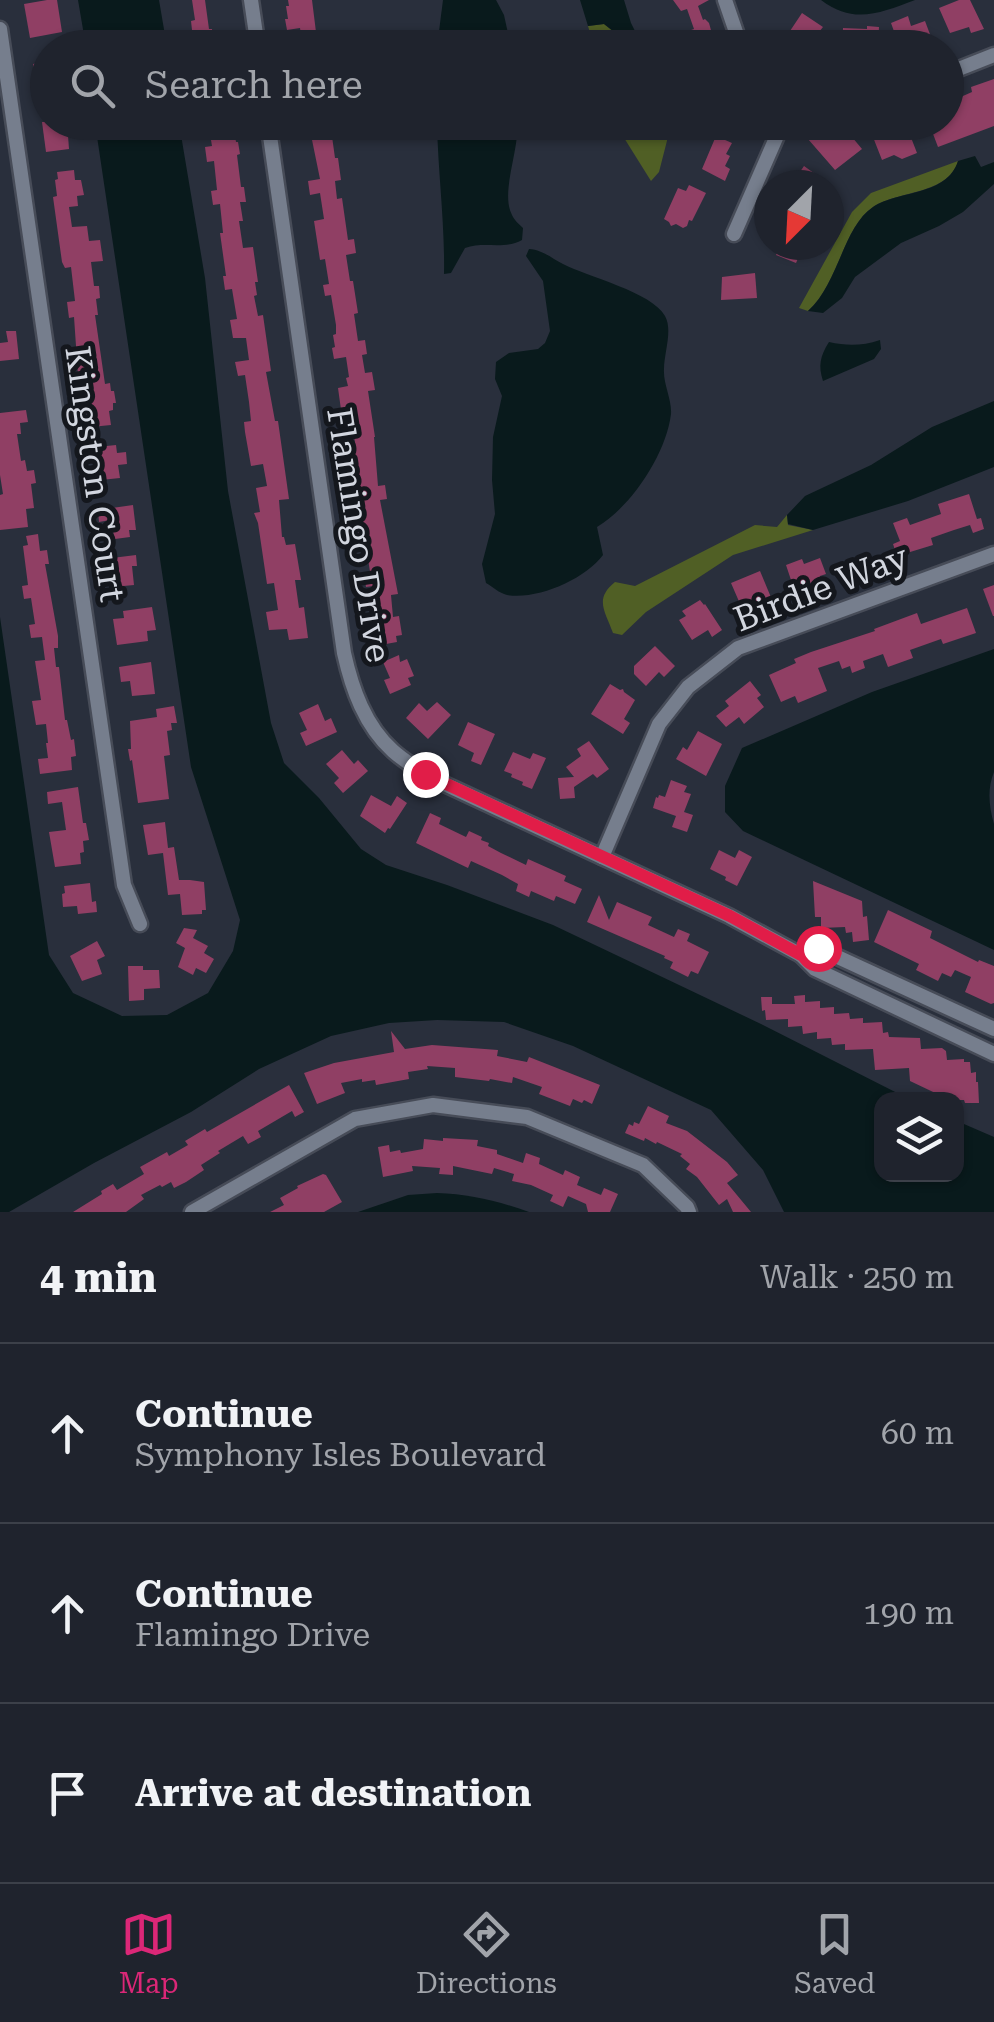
<!DOCTYPE html>
<html lang="en">
<head>
<meta charset="utf-8">
<style>
  :root { --surface:#1f232d; --page:#2c2f39; --text:#f1f3f6; --muted:#a1a4aa; --line:#3c4049; --accent:#db2777 }
  body { margin:0; font-family:"Roboto Serif",serif; background:var(--page); color:var(--text) }
  .controls { position:absolute; right:30px; bottom:30px; display:grid; overflow:hidden; border-radius:20px; box-shadow:0 2px 8px #0004 }
  .controls button { width:90px; height:90px; display:grid; place-items:center; padding:0; border:0; border-bottom:2px solid var(--line); background:var(--surface); color:var(--text); font:50px sans-serif }
  .compass { position:absolute; left:754px; top:170px; width:90px; height:90px; border-radius:50%; background:var(--surface); box-shadow:0 2px 8px #0004; rotate:204deg }
  .stop { position:absolute; width:30px; height:30px; margin:-22px; border:8px solid #e11d48; border-radius:50%; background:#fff }
  .stop.end { background:#e11d48; border-color:#fff; box-shadow:0 2px 10px #0008 }
  .list { margin:0; padding:0; list-style:none }
  h2 { display:flex; justify-content:space-between; align-items:center; height:130px; margin:0; padding:0 40px; font-size:42px }
  h2 small { font-size:32px; font-weight:400; color:var(--muted) }
  .list li { display:grid; grid-template-columns:65px 1fr auto; gap:30px; align-items:center; box-sizing:border-box; height:180px; padding:0 40px; border-top:2px solid var(--line) }
  .list b { display:block; font-size:38px; white-space:nowrap }
  .list p { margin:0; font-size:32px; white-space:nowrap; color:var(--muted) }
  .list em { font-size:32px; font-style:normal; color:var(--muted) }
  .icon { flex:none; width:55px; height:55px; fill:none; stroke:currentColor; stroke-width:2; stroke-linecap:round; stroke-linejoin:round }
  .map { position:relative; flex:none; width:994px; height:1212px; overflow:hidden }
  .search { position:absolute; background:var(--surface); box-shadow:0 2px 8px #0004; left:30px; right:30px; top:30px; height:110px; display:flex; align-items:center; gap:25px; box-sizing:border-box; padding:0 35px; border-radius:55px; color:var(--muted); font-size:38px }
  .sheet { height:670px; background:var(--surface) }
  nav { display:flex; justify-content:space-around; align-items:center; box-sizing:border-box; height:140px; border-top:2px solid var(--line); background:var(--surface); font-size:28px; color:var(--muted) }
  nav a { display:grid; justify-items:center; gap:5px }
  nav .on { color:var(--accent) }
  .map>svg:first-child { display:block }
</style>
</head>
<body>
<div class="map">
<svg width="994" height="1212" viewBox="0 0 994 1212">
  <rect width="100%" height="100%" fill="#292f3c"/>
  <!-- green -->
  <g fill="#505f25">
    <path d="M604,24L618,35V47H594L588,26Z"/>
    <path d="M617,123H640L641,125L647,123H669L670,129L659,172L651,181L621,133Z"/>
    <path d="M958,161C948,195 899,190 873,207C843,227 839,283 808,311L799,308L852,212L871,193Z"/>
    <path d="M787,515L788,525L813,530L733,555L646,612L622,635L613,633C605,611 594,599 615,582L635,586L755,525L777,527Z"/>
  </g>
  <!-- water -->
  <g fill="#091a1c">
    <path d="M78,0H159L167,47H86Z"/>
    <path d="M443,0H496L504,15L511,47H437Z"/>
    <path d="M580,0H624L631,23L643,47H618V35L604,24L588,26Z"/>
    <path d="M821,0H915C880,13 854,25 821,0Z"/>
    <path d="M95,123H179L205,278L228,491L271,723L284,763L319,798L361,849L386,865L447,885L553,925L761,1024L909,1099L882,1100V1174H956L957,1121L994,1137V1212H784L763,1170L711,1110L573,1046L504,1022L437,1020L389,1023L331,1036L259,1069L191,1112L94,1163L9,1212H0V617L49,955L73,993L122,1016L167,1015L208,993L233,951L240,920L191,767Z"/>
    <path d="M437,123H517C520,149 500,192 512,215C514,220 519,224 523,228L522,240C504,250 484,241 465,248L451,273L444,274C445,223 438,173 437,123Z"/>
    <path d="M975,156L981,167L994,162V184L963,212L939,226L901,243L855,277L842,298L823,313L808,311C839,283 843,227 873,207C899,190 947,196 958,161Z"/>
    <path d="M529,249C543,250 551,258 563,264C588,277 652,292 665,316C673,330 664,353 664,369C663,384 672,399 671,414C666,454 632,506 597,527L603,555C585,579 538,600 507,595C499,593 493,587 486,583L482,564L495,514L492,480L493,437L502,396L495,379L496,362L509,353L538,349L545,343L550,331L543,281L526,256Z"/>
    <path d="M880,340L881,349L874,359L823,381C818,366 820,356 829,342C847,346 862,346 880,340Z"/>
    <path d="M994,401V467L908,501L813,530L788,524L787,515L805,496L871,465L932,427Z"/>
    <path d="M994,649V772C987,789 989,807 994,824V950L743,831L725,812V786L742,748L872,692Z"/>
    <path d="M437,1193C470,1194 498,1201 529,1212H358L408,1195Z"/>
  </g>
  <!-- building -->
  <g fill="#903f64">
    <path d="M47,0H57L62,32L30,38L24,4Z"/>
    <path d="M192,0H205L209,29H212L213,38L223,36L224,48H188L186,30H192L191,21L195,20Z"/>
    <path d="M288,0H312L318,48H303L300,28L287,30L285,19H288L286,6H289Z"/>
    <path d="M673,0H709L698,6L703,20L705,19L709,23L716,48H675L671,37L694,29L687,9L681,11Z"/>
    <path d="M959,0H970L984,29L971,33L969,27L950,33L939,8Z"/>
    <path d="M802,13L823,27L819,32L825,36L817,48H812L801,40L797,45L786,37Z"/>
    <path d="M908,16L911,26L925,21L934,45L927,48H900L891,23Z"/>
    <path d="M867,26L879,27L878,48H842L843,28L867,29Z"/>
    <path d="M48,61V104L42,105L33,64Z"/>
    <path d="M994,79V126L938,147L930,126L946,122L950,110L947,103L972,92L971,87Z"/>
    <path d="M42,122H67L69,149L46,152Z"/>
    <path d="M208,122H233L236,142H238L240,154L237,155L241,187H244L246,202H240L243,221H239L243,248L253,247L258,282H255L257,295L254,296L258,316L263,315L271,371L266,372L275,421H278L289,499L279,500L282,537H284L286,545L295,544L301,580H295L299,608L304,607L308,638L289,640L287,629L269,630L266,612L278,610L274,583L267,584L258,523L254,513L260,512L256,488L267,486L263,464L251,466L245,432L244,422L251,421L249,402L245,375L238,376L235,362L249,360L246,338H233L230,320L237,319L232,289L225,290L223,276H226L220,233H223L220,204L213,205L211,191L217,190L214,161L207,162L205,147L212,146Z"/>
    <path d="M300,122H330L335,158H338L341,180L335,181L337,199L342,198L348,240L354,239L356,253L346,255L350,281H353L358,313L354,314L358,341L365,340L367,354L362,355L365,373L372,372L375,390L368,391L375,437H374L378,486L385,485L387,499L380,500L398,594L391,595L393,617L399,616L402,635L396,636L397,642L375,646L372,632L378,631L373,586L366,587L364,573L370,572L366,545L360,546L357,533L364,532L360,504L354,505L352,490H357L354,463H348L346,449H356L352,422L343,424L338,388L348,386L346,378L349,377L346,357L334,359L332,348L335,347L333,335L336,334V325L331,295L325,296L323,285L329,284L325,259L320,260L314,221L324,219L320,193L310,195L308,181L320,179L311,135L302,136Z"/>
    <path d="M891,122H905L917,153L902,159L894,155L882,160L871,132Z"/>
    <path d="M842,125L862,149L835,170L808,139L823,128L828,135Z"/>
    <path d="M716,136L732,143L726,154L730,156L725,166L730,169L725,181L702,169Z"/>
    <path d="M804,166L818,176L831,185H791Z"/>
    <path d="M74,170L75,180H81L84,195L77,196L78,206L69,207L72,227L87,226L89,241L100,240L103,261L91,262L94,286H99L100,298L96,299L98,315H95L105,384L110,383L111,391H114L116,403H113V410L109,411L111,425L91,427L90,413L85,414L81,375H78L74,317L69,318L67,302L75,301L71,267L65,268L62,262L53,197L57,196L55,180L58,179L57,172Z"/>
    <path d="M689,185L706,193L692,221L689,220L687,226L683,228L676,224L671,226L669,222L664,219L678,188L686,191Z"/>
    <path d="M781,245H804L796,263L776,255Z"/>
    <path d="M755,273L757,298L721,300L722,277Z"/>
    <path d="M6,331H16L19,359L0,361V343L8,342Z"/>
    <path d="M26,410L28,422L20,423L21,434H17L21,461L25,460L27,471L34,470L36,483L31,484L34,508L26,509L28,527L0,530V495L3,494L0,475V413Z"/>
    <path d="M116,445L117,453L126,452L127,464L118,465L120,478L101,480L97,447Z"/>
    <path d="M969,494L977,519L981,518L984,529L973,533L970,525L954,530L931,538L933,545L897,556L893,544L900,541L893,523L907,518L910,525L941,514L938,504Z"/>
    <path d="M133,505L136,530H129L130,537L115,539L110,520L99,522L98,510Z"/>
    <path d="M38,534L40,551L47,550L49,564H45L58,636V648H54L56,667H59L65,720H67L71,740L74,739L76,756L71,757L72,770L40,774L38,759L48,758L46,743H48L46,724L36,725L32,701L41,700L35,661L45,660L42,637L31,638L29,625L35,624L31,598L24,599L22,586L28,585L23,546L28,545L26,536Z"/>
    <path d="M136,555L137,566H132L134,585L113,587L110,570H106L104,559Z"/>
    <path d="M820,558L826,574L820,576V579L805,585L809,594L797,598L786,565L802,559L804,564Z"/>
    <path d="M760,571L775,607L760,613L757,607L744,613L731,583Z"/>
    <path d="M994,585V616H993L983,589Z"/>
    <path d="M700,600L704,605L705,604L722,630L712,637L708,630L692,640L679,620L686,616L682,611Z"/>
    <path d="M152,607L156,630L147,631L148,641L117,645L113,619L124,618L123,611Z"/>
    <path d="M967,608L976,633L943,644L941,639L910,650L913,658L888,667L883,654L863,661L865,668L852,673L850,666L842,669L839,661L818,668L827,691L798,703L795,696L781,702L769,675L796,663L794,659L811,652L875,631L874,629L917,613L921,624Z"/>
    <path d="M655,646L675,666L664,677L659,672L646,686L634,674V666Z"/>
    <path d="M399,655L400,662L407,659L414,676L408,678L411,685L390,694L384,680L390,678L383,662Z"/>
    <path d="M151,662L155,694L132,696L130,681L121,682L119,667Z"/>
    <path d="M750,681L761,695L757,698L764,707L744,724L739,717L726,727L716,716L729,706L725,701Z"/>
    <path d="M610,684L620,690L623,689L624,692L635,700L624,719L630,723L623,734L591,714Z"/>
    <path d="M437,702L451,715L428,739L406,718L419,703L427,711Z"/>
    <path d="M318,704L325,721L331,718L337,732L306,746L300,733L307,730L299,713Z"/>
    <path d="M174,706L177,723H171L172,730L167,731L170,755L164,756L169,799L138,803L132,760L130,761L128,749H131L130,721L157,717L156,709Z"/>
    <path d="M468,722L495,734L481,765L471,761L474,753L458,745Z"/>
    <path d="M698,731L722,744L706,776L676,759L683,747L687,750Z"/>
    <path d="M589,741L609,769L597,778L593,774L574,787L575,798L560,799L558,778L574,777L566,767L581,756L577,749Z"/>
    <path d="M342,750L354,764L358,760L368,771L343,793L334,783L339,778L326,764Z"/>
    <path d="M513,752L530,759L533,753L546,758L532,789L522,785L523,782L511,777L512,774L504,771Z"/>
    <path d="M671,780L687,786L684,792L691,794L684,812L693,815L687,832L672,827L676,816L653,808L656,797L658,798L659,795L665,797Z"/>
    <path d="M78,787L83,823H86L89,840L83,841L84,852L80,853L81,864L55,867L49,832L66,830L62,802L48,804L47,792Z"/>
    <path d="M371,795L391,806L397,796L407,803L390,829L388,828L385,833L360,816Z"/>
    <path d="M430,813L441,818L439,824L466,837L469,831L482,837L481,840L489,843L488,846L501,853L526,865L528,859L566,876L564,881L582,889L575,904L556,896L554,901L531,891L529,897L516,891L518,884L502,875L471,861L468,868L416,843Z"/>
    <path d="M165,822L168,848L174,847L179,880H190L204,882L206,910H202V914L182,915L180,894L168,895L163,853L148,855L143,825Z"/>
    <path d="M719,850L735,858L739,850L752,857L737,886L725,880L726,877L710,869Z"/>
    <path d="M813,881L862,901L863,917L867,916L869,940L853,942L852,932L846,933L845,927L821,928V917H815Z"/>
    <path d="M90,883L92,902L96,901L97,912L78,914L77,906L63,907L62,894L65,893L64,886Z"/>
    <path d="M599,895L609,920L617,902L652,917L648,925L674,937L678,929L690,934L687,941L709,952L698,974L691,971L688,977L670,968L673,962L664,958L665,956L587,922Z"/>
    <path d="M888,910L932,931L930,938L978,962L979,960L994,966V1003L991,1004L965,992L971,977L955,970L951,977L942,973L938,981L916,970L919,964L874,942Z"/>
    <path d="M184,928L197,930L193,938L208,946L204,953L214,959L206,973L196,968L193,975L178,967L185,948L176,943Z"/>
    <path d="M97,941L105,956L97,960L102,974L82,981L70,956Z"/>
    <path d="M128,966H143V970H159L160,988L144,989V1000L129,1001Z"/>
    <path d="M805,995V1002L820,1001V1008L834,1007V1014L849,1013L850,1019L863,1018V1023L882,1022L883,1033L888,1032L889,1037L920,1038L921,1049L942,1048L946,1051L947,1060L964,1059V1062H970L971,1073L976,1072V1082H978L979,1103H965L964,1100H950L910,1081L909,1068L875,1070L873,1049L845,1050V1044L832,1045L831,1038L817,1039V1032L803,1034L802,1026L788,1027V1019L766,1020L765,1010L762,1011L761,997H772V1004H795L794,996Z"/>
    <path d="M391,1031L405,1049L432,1045L498,1050L497,1056L527,1062L529,1057L600,1085L592,1104L584,1100L582,1103L573,1099L570,1106L539,1094L542,1087L513,1077L512,1083L490,1079L489,1081L455,1077V1068L427,1066L428,1069L408,1072L409,1079L376,1085L375,1080L362,1082V1079L341,1083L345,1093L317,1104L304,1073L334,1063L394,1052Z"/>
    <path d="M289,1085L304,1112L295,1117L292,1111L258,1131L261,1137L248,1144L243,1136L218,1151L220,1153L201,1165L204,1170L186,1182L174,1188L171,1182L162,1187L160,1185L141,1195L144,1199L126,1212H73L102,1194L101,1191L113,1184L117,1190L144,1174L140,1167L167,1152L169,1156L188,1145L185,1141L205,1129L207,1132Z"/>
    <path d="M648,1106L669,1116L666,1123L687,1131L727,1162L738,1175L727,1183L751,1212H733L727,1199L719,1205L697,1177L686,1169L690,1164L680,1156L682,1154L657,1142L656,1144L645,1138L644,1141L625,1133L629,1124L633,1126L634,1122L639,1124Z"/>
    <path d="M443,1138L478,1140L477,1146L497,1150V1154L523,1163L526,1153L540,1158L539,1164L563,1175L565,1170L580,1177L577,1185L601,1195L604,1188L618,1194L610,1212H588L586,1204L568,1196L563,1207L550,1201L553,1195L531,1185L512,1181L514,1174L494,1168L492,1174L453,1166V1175L439,1174L440,1168L412,1166L413,1171L383,1177L378,1147L389,1145L390,1152L400,1150L401,1153L423,1149L424,1139L443,1141Z"/>
    <path d="M323,1174L326,1175L342,1202L324,1212H270L284,1205L280,1198L298,1188L297,1186Z"/>
  </g>
  <g fill="none" stroke-linecap="round" stroke-linejoin="round">
    <defs>
      <g id="minor">
        <path d="M251,0L258,48"/>
        <path d="M725,0L737,35L748,48"/>
        <path d="M0,29L124,885L140,924"/>
        <path d="M946,74L994,55"/>
        <path d="M268,122L344,653C352,689 365,726 393,751C403,760 415,767 425,775L729,916L801,955L815,969L994,1054"/>
        <path d="M734,234L783,122"/>
        <path d="M602,857L659,724L688,687L738,648L994,554"/>
        <path d="M801,955L818,948L994,1029"/>
        <path d="M192,1212L355,1119L433,1105L527,1117L643,1165L687,1207L689,1212"/>
      </g>
    </defs>
    <!-- minor casing -->
    <use href="#minor" stroke="#474c58" stroke-width="19"/>
    <!-- minor -->
    <use href="#minor" stroke="#767e8d" stroke-width="14"/>
  </g>
  <g fill="none" stroke-linecap="round" stroke-linejoin="round">
    <!-- route -->
    <path stroke="#e11d48" stroke-width="12" d="M425,774L730,916L801,955L818,948"/>
  </g>
  <g text-anchor="middle" stroke-width="10" stroke-linejoin="round" paint-order="stroke">
    <!-- street labels -->
    <g font-size="35" fill="#d2d6df" stroke="#14171d">
      <text transform="translate(95 474) rotate(82)" y="12">Kingston Court</text>
      <text transform="translate(359 535) rotate(81)" y="12">Flamingo Drive</text>
      <text transform="translate(821 588) rotate(-21)" y="12">Birdie Way</text>
    </g>
  </g>
</svg>
<div class="controls">
<button><svg class="icon" aria-label="layers" viewBox="0 0 24 24"><path d="M12 4l9 5-9 5-9-5zM3 14l9 5 9-5"/></svg></button>
</div>
<svg class="compass" viewBox="-18 -18 36 36"><path d="M0-13l5 13h-10z" fill="#e53935"/><path d="M0 13l5-13h-10z" fill="#a1a4aa"/></svg>
<div class="stop" style="left:818px;top:948px"></div>
<div class="stop end" style="left:425px;top:774px"></div>
<div class="search"><svg class="icon" aria-label="search" viewBox="0 0 24 24"><circle cx="10" cy="10" r="6"/><path d="M15 15l6 6"/></svg>Search here</div>
</div>
<section class="sheet">
<h2>4 min<small>Walk · 250 m</small></h2>
<ul class="list">
<li><svg class="icon" aria-label="ahead" viewBox="0 0 24 24"><path d="M12 20V5M6 11l6-6 6 6"/></svg><div><b>Continue</b><p>Symphony Isles Boulevard</p></div><em>60 m</em></li>
<li><svg class="icon" aria-label="ahead" viewBox="0 0 24 24"><path d="M12 20V5M6 11l6-6 6 6"/></svg><div><b>Continue</b><p>Flamingo Drive</p></div><em>190 m</em></li>
<li><svg class="icon" aria-label="arrive" viewBox="0 0 24 24"><path d="M6 21V4h12l-3 4 3 4H6"/></svg><div><b>Arrive at destination</b></div></li>
</ul>
</section>
<nav>
<a class="on"><svg class="icon" aria-label="map" viewBox="0 0 24 24"><path d="M3 6l6-2 6 2 6-2v14l-6 2-6-2-6 2zM9 4v14M15 6v14"/></svg>Map</a>
<a><svg class="icon" aria-label="directions" viewBox="0 0 24 24"><path d="M12 3l9 9-9 9-9-9zM9 14v-3h6M13 9l2 2-2 2"/></svg>Directions</a>
<a><svg class="icon" aria-label="saved" viewBox="0 0 24 24"><path d="M7 4h10v16l-5-4-5 4z"/></svg>Saved</a>
</nav>
</body>
</html>
